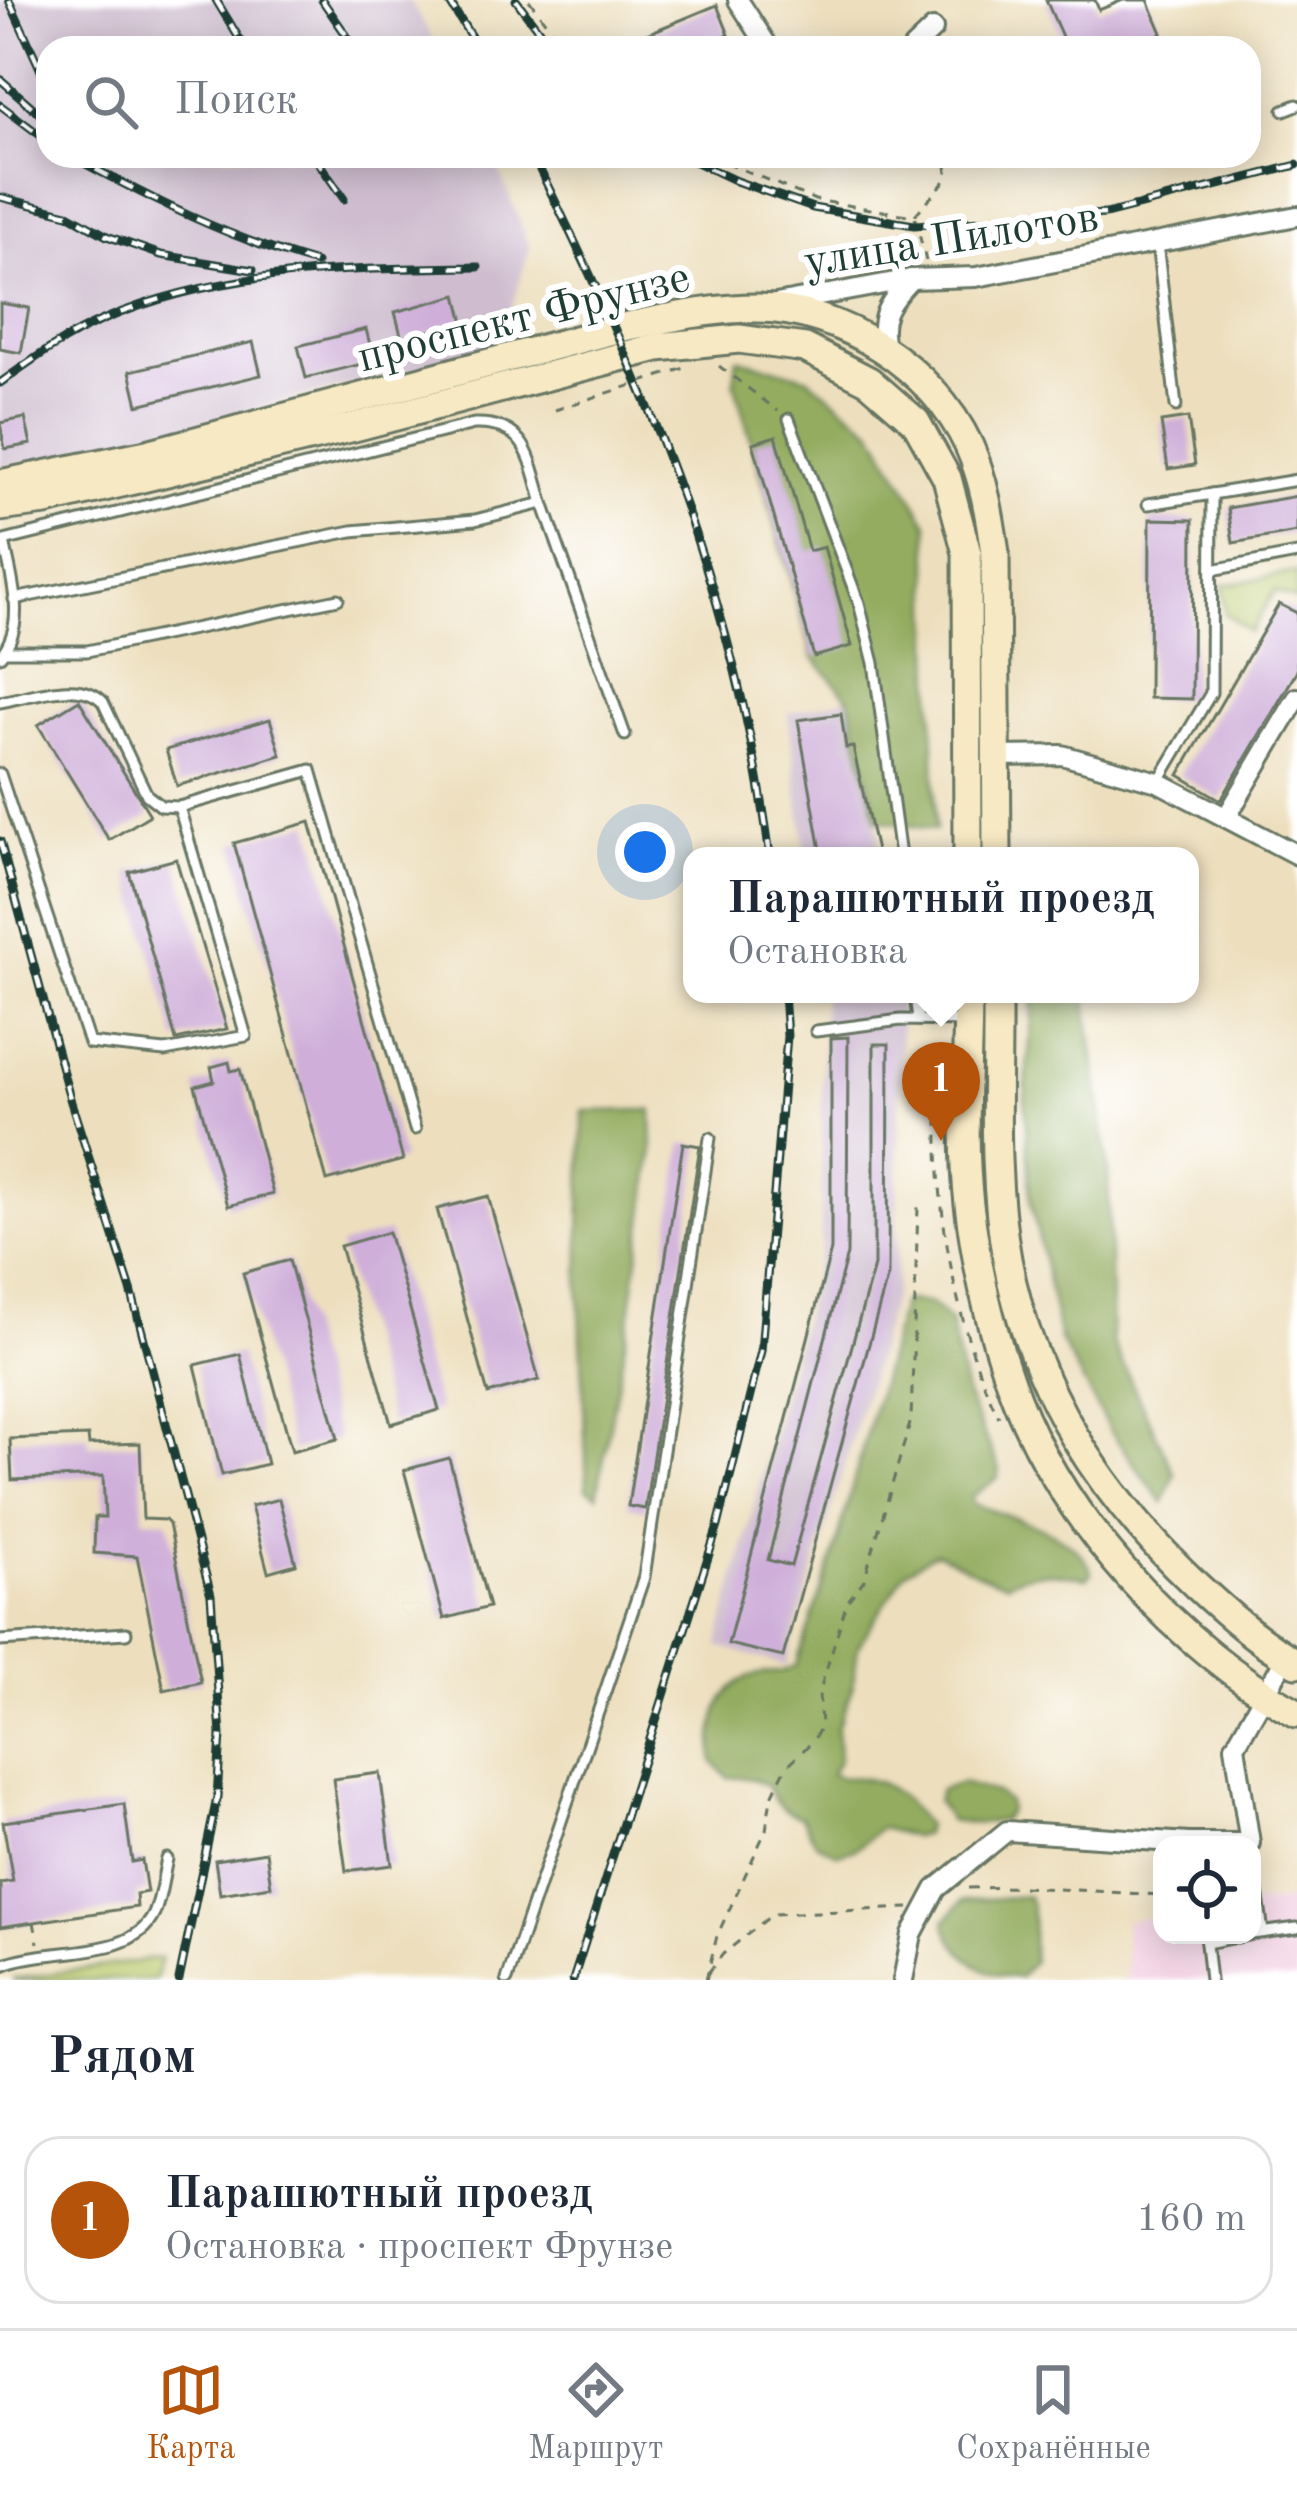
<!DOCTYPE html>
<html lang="ru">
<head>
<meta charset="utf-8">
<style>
  :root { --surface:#fff; --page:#f6f6f7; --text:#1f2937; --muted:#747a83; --line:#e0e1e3; --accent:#b45309 }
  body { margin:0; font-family:"Old Standard TT",serif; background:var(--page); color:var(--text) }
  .controls { position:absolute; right:36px; bottom:36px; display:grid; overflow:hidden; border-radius:24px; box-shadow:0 6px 30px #0003 }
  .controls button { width:108px; height:108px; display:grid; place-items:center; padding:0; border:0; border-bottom:3px solid var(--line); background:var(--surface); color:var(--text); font:60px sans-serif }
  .you { position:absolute; left:645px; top:852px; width:42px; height:42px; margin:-30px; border:9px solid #fff; border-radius:50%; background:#1a73e8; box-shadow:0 0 0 18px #1a73e833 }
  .badge { display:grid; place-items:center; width:78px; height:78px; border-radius:50%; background:var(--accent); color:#fff; font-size:39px; font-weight:700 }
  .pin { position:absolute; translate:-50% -99px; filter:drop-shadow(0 3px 6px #0008) }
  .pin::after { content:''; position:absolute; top:63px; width:42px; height:36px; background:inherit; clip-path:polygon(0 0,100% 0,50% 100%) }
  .popup { position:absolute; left:683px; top:847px; width:516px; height:156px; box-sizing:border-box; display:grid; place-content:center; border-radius:24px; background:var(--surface); filter:drop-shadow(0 3px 9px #0005); font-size:39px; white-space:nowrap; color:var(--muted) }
  .popup b { font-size:45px; color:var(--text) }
  .popup::after { content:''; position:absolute; left:50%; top:100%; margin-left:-24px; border:24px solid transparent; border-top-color:var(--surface) }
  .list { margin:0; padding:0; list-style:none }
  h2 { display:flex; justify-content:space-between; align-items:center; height:156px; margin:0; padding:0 48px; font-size:51px }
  h2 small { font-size:39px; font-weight:400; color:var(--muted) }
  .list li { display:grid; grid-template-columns:78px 1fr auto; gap:36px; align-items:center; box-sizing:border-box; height:168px; margin:0 24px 24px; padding:0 24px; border:3px solid var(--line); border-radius:36px }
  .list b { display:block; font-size:45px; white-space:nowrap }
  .list p { margin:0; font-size:39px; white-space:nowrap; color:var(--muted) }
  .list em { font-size:39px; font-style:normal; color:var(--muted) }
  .icon { flex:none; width:66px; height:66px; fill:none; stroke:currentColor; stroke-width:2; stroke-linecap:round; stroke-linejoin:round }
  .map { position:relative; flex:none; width:1297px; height:1980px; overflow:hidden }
  .search { position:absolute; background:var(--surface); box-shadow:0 6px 30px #0003; left:36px; right:36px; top:36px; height:132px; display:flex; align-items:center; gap:30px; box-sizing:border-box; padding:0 42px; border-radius:36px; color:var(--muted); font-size:45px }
  .sheet { height:348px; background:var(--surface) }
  nav { display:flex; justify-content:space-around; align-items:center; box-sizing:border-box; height:168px; border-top:3px solid var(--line); background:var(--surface); font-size:33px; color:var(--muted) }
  nav a { display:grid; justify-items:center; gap:6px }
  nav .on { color:var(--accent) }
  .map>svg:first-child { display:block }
</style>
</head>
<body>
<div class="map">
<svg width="1297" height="1980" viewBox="0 0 1297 1980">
  <rect width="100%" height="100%" fill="#fff"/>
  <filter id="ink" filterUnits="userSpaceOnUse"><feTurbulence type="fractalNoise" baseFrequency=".00833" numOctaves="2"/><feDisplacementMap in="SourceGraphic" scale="24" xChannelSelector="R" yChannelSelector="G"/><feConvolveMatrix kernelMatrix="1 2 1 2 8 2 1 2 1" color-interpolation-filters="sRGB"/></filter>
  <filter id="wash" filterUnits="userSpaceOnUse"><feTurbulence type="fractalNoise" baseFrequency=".004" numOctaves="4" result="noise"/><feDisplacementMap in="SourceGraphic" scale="48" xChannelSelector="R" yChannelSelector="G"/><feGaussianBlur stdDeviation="2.7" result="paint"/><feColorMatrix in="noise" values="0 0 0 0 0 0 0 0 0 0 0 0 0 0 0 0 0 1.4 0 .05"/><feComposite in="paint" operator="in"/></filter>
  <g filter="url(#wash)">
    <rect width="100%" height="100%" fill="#eddfbd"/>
    <!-- built -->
    <path fill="#f2cfe1" d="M1297,1899V1980H1126L1125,1921L1162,1916V1935H1252V1904Z"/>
    <!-- industrial -->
    <g fill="#cfbdcf">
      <path d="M0,0H409L439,48H48V156H493L530,247L500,348L56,459L0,467Z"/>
      <path d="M849,698L877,820L881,856H806L788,713Z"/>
      <path d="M823,994H898L901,1020L896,1287L786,1666L718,1646L821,1246Z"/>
    </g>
    <!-- green -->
    <g fill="#bac86a" stroke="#6c824f" stroke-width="3">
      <path d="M1297,572V601L1275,591L1250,632L1225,613L1223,585Z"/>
      <path d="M161,1958L155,1980H12L14,1979Z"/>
    </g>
    <!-- forest -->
    <g fill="#93ac5e" stroke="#597449" stroke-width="3">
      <path d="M737,358L807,377L872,429L928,524L936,830L877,820L849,699L813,657L734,382Z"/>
      <path d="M1034,994H1086L1108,1169L1112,1342L1175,1474L1163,1503L1110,1431L1060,1340L1031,1202L1025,1097Z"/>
      <path d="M652,1110L653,1152L629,1321L597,1495L587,1489L579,1286L583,1111Z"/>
      <path d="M909,1301L931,1304L950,1321L967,1398L1000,1469L998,1478L971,1497L972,1503C1010,1519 1078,1530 1092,1573L1087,1578C1056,1573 1035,1567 1006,1583C980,1578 960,1562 936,1552L906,1571L858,1646L852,1691L837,1728L839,1760L831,1774C843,1781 847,1776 860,1778C891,1781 909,1803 926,1825L924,1834L914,1837L881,1828L855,1849L838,1854L817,1844L802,1817C784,1811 773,1805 768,1786L753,1779L728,1777L713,1762C711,1726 715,1684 759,1674C776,1671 779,1675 796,1665L834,1554L902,1303Z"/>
      <path d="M962,1783L996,1793L1008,1802L1009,1811L1002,1820L979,1824L949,1820L937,1801L940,1790Z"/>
      <path d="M1027,1896C1037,1911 1030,1941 1033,1961L1020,1977C987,1979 952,1954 945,1921L962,1901Z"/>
    </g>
    <g id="blocks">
      <!-- building -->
      <g fill="#cfafd9">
        <path d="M1046,0H1095L1099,10L1123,0H1148L1162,33L1126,48H1067Z"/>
        <path d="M717,5L729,35L697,48H613Z"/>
        <path d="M457,295L464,322L402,339L395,312Z"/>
        <path d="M0,303L29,308L21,353L0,349Z"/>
        <path d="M366,329L374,361L306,378L298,346Z"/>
        <path d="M253,342L261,375L138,405L130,371Z"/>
        <path d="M25,418L31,444L5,449L0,423Z"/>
        <path d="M1188,418L1195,465L1168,469L1161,422Z"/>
        <path d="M776,436L809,551L824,547L852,646L814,657L753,443Z"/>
        <path d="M1297,496V532L1233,543L1228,508Z"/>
        <path d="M1150,519L1193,520L1192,699L1149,698Z"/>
        <path d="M1279,604L1297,613V671L1221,800L1179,775Z"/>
        <path d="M79,700L150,815L109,840L38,725Z"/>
        <path d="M841,714L846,748L853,747L877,856H822L798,720Z"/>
        <path d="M270,719L281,755L177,786L166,750Z"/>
        <path d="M310,822L403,1160L327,1181L234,843Z"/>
        <path d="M176,859L227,1029L176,1040L129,872Z"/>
        <path d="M848,1037L847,1254L768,1560L791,1566L874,1266V1044H889L888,1275L783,1657L728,1644L831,1250V1038Z"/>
        <path d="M229,1062L231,1071L240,1069L273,1194L228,1206L195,1086L214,1081L211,1067Z"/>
        <path d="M683,1143L700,1146L645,1509L628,1506Z"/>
        <path d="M488,1196L539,1380L488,1394L437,1209Z"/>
        <path d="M388,1232L439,1410L391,1424L340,1246Z"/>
        <path d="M289,1260L338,1439L292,1451L243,1273Z"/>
        <path d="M240,1354L267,1464L222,1475L195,1365Z"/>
        <path d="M88,1436L89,1445L140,1443L143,1519L165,1520L169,1524L201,1682L164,1690L137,1556L94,1553L95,1517H105L103,1476L12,1480L10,1439Z"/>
        <path d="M449,1458L489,1607L444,1619L404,1470Z"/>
        <path d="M279,1499L296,1564L268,1572L251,1506Z"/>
        <path d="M380,1773L392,1865L346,1871L333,1779Z"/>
        <path d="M124,1804L132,1862L142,1860L147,1892L136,1894L137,1907L0,1927V1883L13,1881L3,1822Z"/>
        <path d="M266,1852L271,1886L220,1894L215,1860Z"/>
      </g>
    </g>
  </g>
  <g filter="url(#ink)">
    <use href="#blocks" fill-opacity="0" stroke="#677664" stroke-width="3"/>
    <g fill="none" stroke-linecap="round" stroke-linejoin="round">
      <defs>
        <g id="service">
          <path d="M1284,110L1297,105"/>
          <path d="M1157,243L1176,406"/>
          <path d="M789,419L859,603L874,663L900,856"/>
          <path d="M1148,504L1212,494"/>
          <path d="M1212,570L1297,554"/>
          <path d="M14,599L352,531L475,520L543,503L625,735"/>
          <path d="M5,651H87L338,599"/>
          <path d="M0,656C28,624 11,578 4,541L474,424C528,422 530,460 543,503"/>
          <path d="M0,702C30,697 81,677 103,702L147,795L161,806L179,807"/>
          <path d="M0,774L89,1043L165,1051L246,1036L179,807L311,770L415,1129"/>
          <path d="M1158,782L1211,693L1212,494L1297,480"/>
          <path d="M915,994L918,1020"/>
          <path d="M816,1031L901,1020L963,1021"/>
          <path d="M0,1641L126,1633"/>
          <path d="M1252,1856L1263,1932"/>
          <path d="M1252,1934L1297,1928"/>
          <path d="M1205,1935L1210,1980"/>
          <path d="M1206,1943L1249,1935"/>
          <path d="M0,1966C44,1945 131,1963 154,1914C161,1898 163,1876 167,1859"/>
          <path d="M507,1980L644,1577L710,1138"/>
        </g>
        <g id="minor">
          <path d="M738,0L769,48"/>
          <path d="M913,48L933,29"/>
          <path d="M776,304L911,279L976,277L1297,216"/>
          <path d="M886,352C877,318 887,304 911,279"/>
          <path d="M996,756L1062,755L1158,782L1297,855"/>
          <path d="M1227,816L1297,698"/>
          <path d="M903,1980L912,1934L936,1889L1007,1831L1189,1843H1250L1235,1746L1286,1657"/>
        </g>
        <g id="secondary">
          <path d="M0,484L147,454L628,326C670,318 713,308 756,308C841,308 933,368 969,446C984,479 990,517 995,553L997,856"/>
          <path d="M0,507L46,501L354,427L658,347L739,339L805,348L869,381L916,422L947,478L967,553L968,856"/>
          <path d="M968,994C968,1061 961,1137 969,1204C977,1270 992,1336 1016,1398C1064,1522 1181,1651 1297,1713"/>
          <path d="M997,994C998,1081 991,1172 1007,1259C1032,1390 1100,1494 1196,1585C1226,1613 1260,1643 1297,1663"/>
        </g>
      </defs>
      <!-- service casing -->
      <use href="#service" stroke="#677664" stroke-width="15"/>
      <!-- minor casing -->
      <use href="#minor" stroke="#677664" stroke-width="24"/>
      <!-- secondary casing -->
      <use href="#secondary" stroke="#677664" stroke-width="33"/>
      <!-- path -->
      <g stroke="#677664" stroke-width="3" stroke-dasharray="9 9" stroke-linecap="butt">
        <path d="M529,0L565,48"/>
        <path d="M710,156L815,200L914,216"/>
        <path d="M915,215L945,181L949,156"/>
        <path d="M915,218L926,261"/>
        <path d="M719,366L778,411"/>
        <path d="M555,410L688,367"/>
        <path d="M942,1081C927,1174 955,1333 999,1417"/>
        <path d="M968,1888L1022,1887L1162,1895"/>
        <path d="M34,1922L38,1943"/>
        <path d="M708,1973L723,1954L773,1914L909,1908"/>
        <path d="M706,1980L717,1936L766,1830L771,1798L786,1767L813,1741L821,1726L819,1693L847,1602L864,1580L911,1420L918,1207"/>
      </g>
      <!-- service -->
      <use href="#service" stroke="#fff" stroke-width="9"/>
      <!-- minor -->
      <use href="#minor" stroke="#fff" stroke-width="18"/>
      <!-- secondary -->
      <use href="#secondary" stroke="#f7e9c3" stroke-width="27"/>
      <defs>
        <g id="rail">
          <path d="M9,0L48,86"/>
          <path d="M216,0L245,48"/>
          <path d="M322,0L349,39"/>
          <path d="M448,0L478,48"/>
          <path d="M516,0L552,48"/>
          <path d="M0,79L48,121"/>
          <path d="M0,105L48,141"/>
          <path d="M71,156C151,199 228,238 316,263"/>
          <path d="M314,156L344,199"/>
          <path d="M533,156C647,385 737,600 770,856"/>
          <path d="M683,156L736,181L813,208L914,225L1106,214L1297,165"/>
          <path d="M0,197L68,214L107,236L161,255L253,270"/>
          <path d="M0,383C33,359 66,336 103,320C222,268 351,269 478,267"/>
          <path d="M0,841L71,1102L131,1290L211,1595L221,1735L217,1798L179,1980"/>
          <path d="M573,1980L718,1526L761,1351L787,1036L784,994"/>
        </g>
      </defs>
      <!-- rail casing -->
      <use href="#rail" stroke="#1f3d34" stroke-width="9"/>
      <!-- rail -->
      <use href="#rail" stroke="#fff" stroke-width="4.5" stroke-dasharray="14" stroke-linecap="butt"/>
    </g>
  </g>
  <g text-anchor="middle" stroke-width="12" stroke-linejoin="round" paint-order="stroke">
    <!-- street labels -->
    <g font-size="45" fill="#1f3d34" stroke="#fff">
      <text transform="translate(951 237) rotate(-9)" y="16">улица Пилотов</text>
      <text transform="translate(523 315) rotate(-14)" y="16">проспект Фрунзе</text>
    </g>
  </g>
</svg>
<div class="controls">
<button><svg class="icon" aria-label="locate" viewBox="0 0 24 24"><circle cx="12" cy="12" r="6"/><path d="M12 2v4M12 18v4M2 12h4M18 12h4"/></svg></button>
</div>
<div class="you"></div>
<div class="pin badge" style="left:941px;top:1141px">1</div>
<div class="popup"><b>Парашютный проезд</b>Остановка</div>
<div class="search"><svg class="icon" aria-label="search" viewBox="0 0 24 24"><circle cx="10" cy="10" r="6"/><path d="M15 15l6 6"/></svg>Поиск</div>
</div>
<section class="sheet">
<h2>Рядом<small></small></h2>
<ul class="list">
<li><span class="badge">1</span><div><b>Парашютный проезд</b><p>Остановка · проспект Фрунзе</p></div><em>160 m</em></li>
</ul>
</section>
<nav>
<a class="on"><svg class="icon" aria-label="map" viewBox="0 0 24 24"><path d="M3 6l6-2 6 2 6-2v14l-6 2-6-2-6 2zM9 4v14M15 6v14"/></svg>Карта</a>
<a><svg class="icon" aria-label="directions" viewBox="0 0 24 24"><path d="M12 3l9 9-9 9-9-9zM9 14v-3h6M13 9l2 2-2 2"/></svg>Маршрут</a>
<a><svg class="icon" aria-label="saved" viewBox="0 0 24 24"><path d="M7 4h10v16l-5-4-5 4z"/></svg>Сохранённые</a>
</nav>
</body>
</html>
